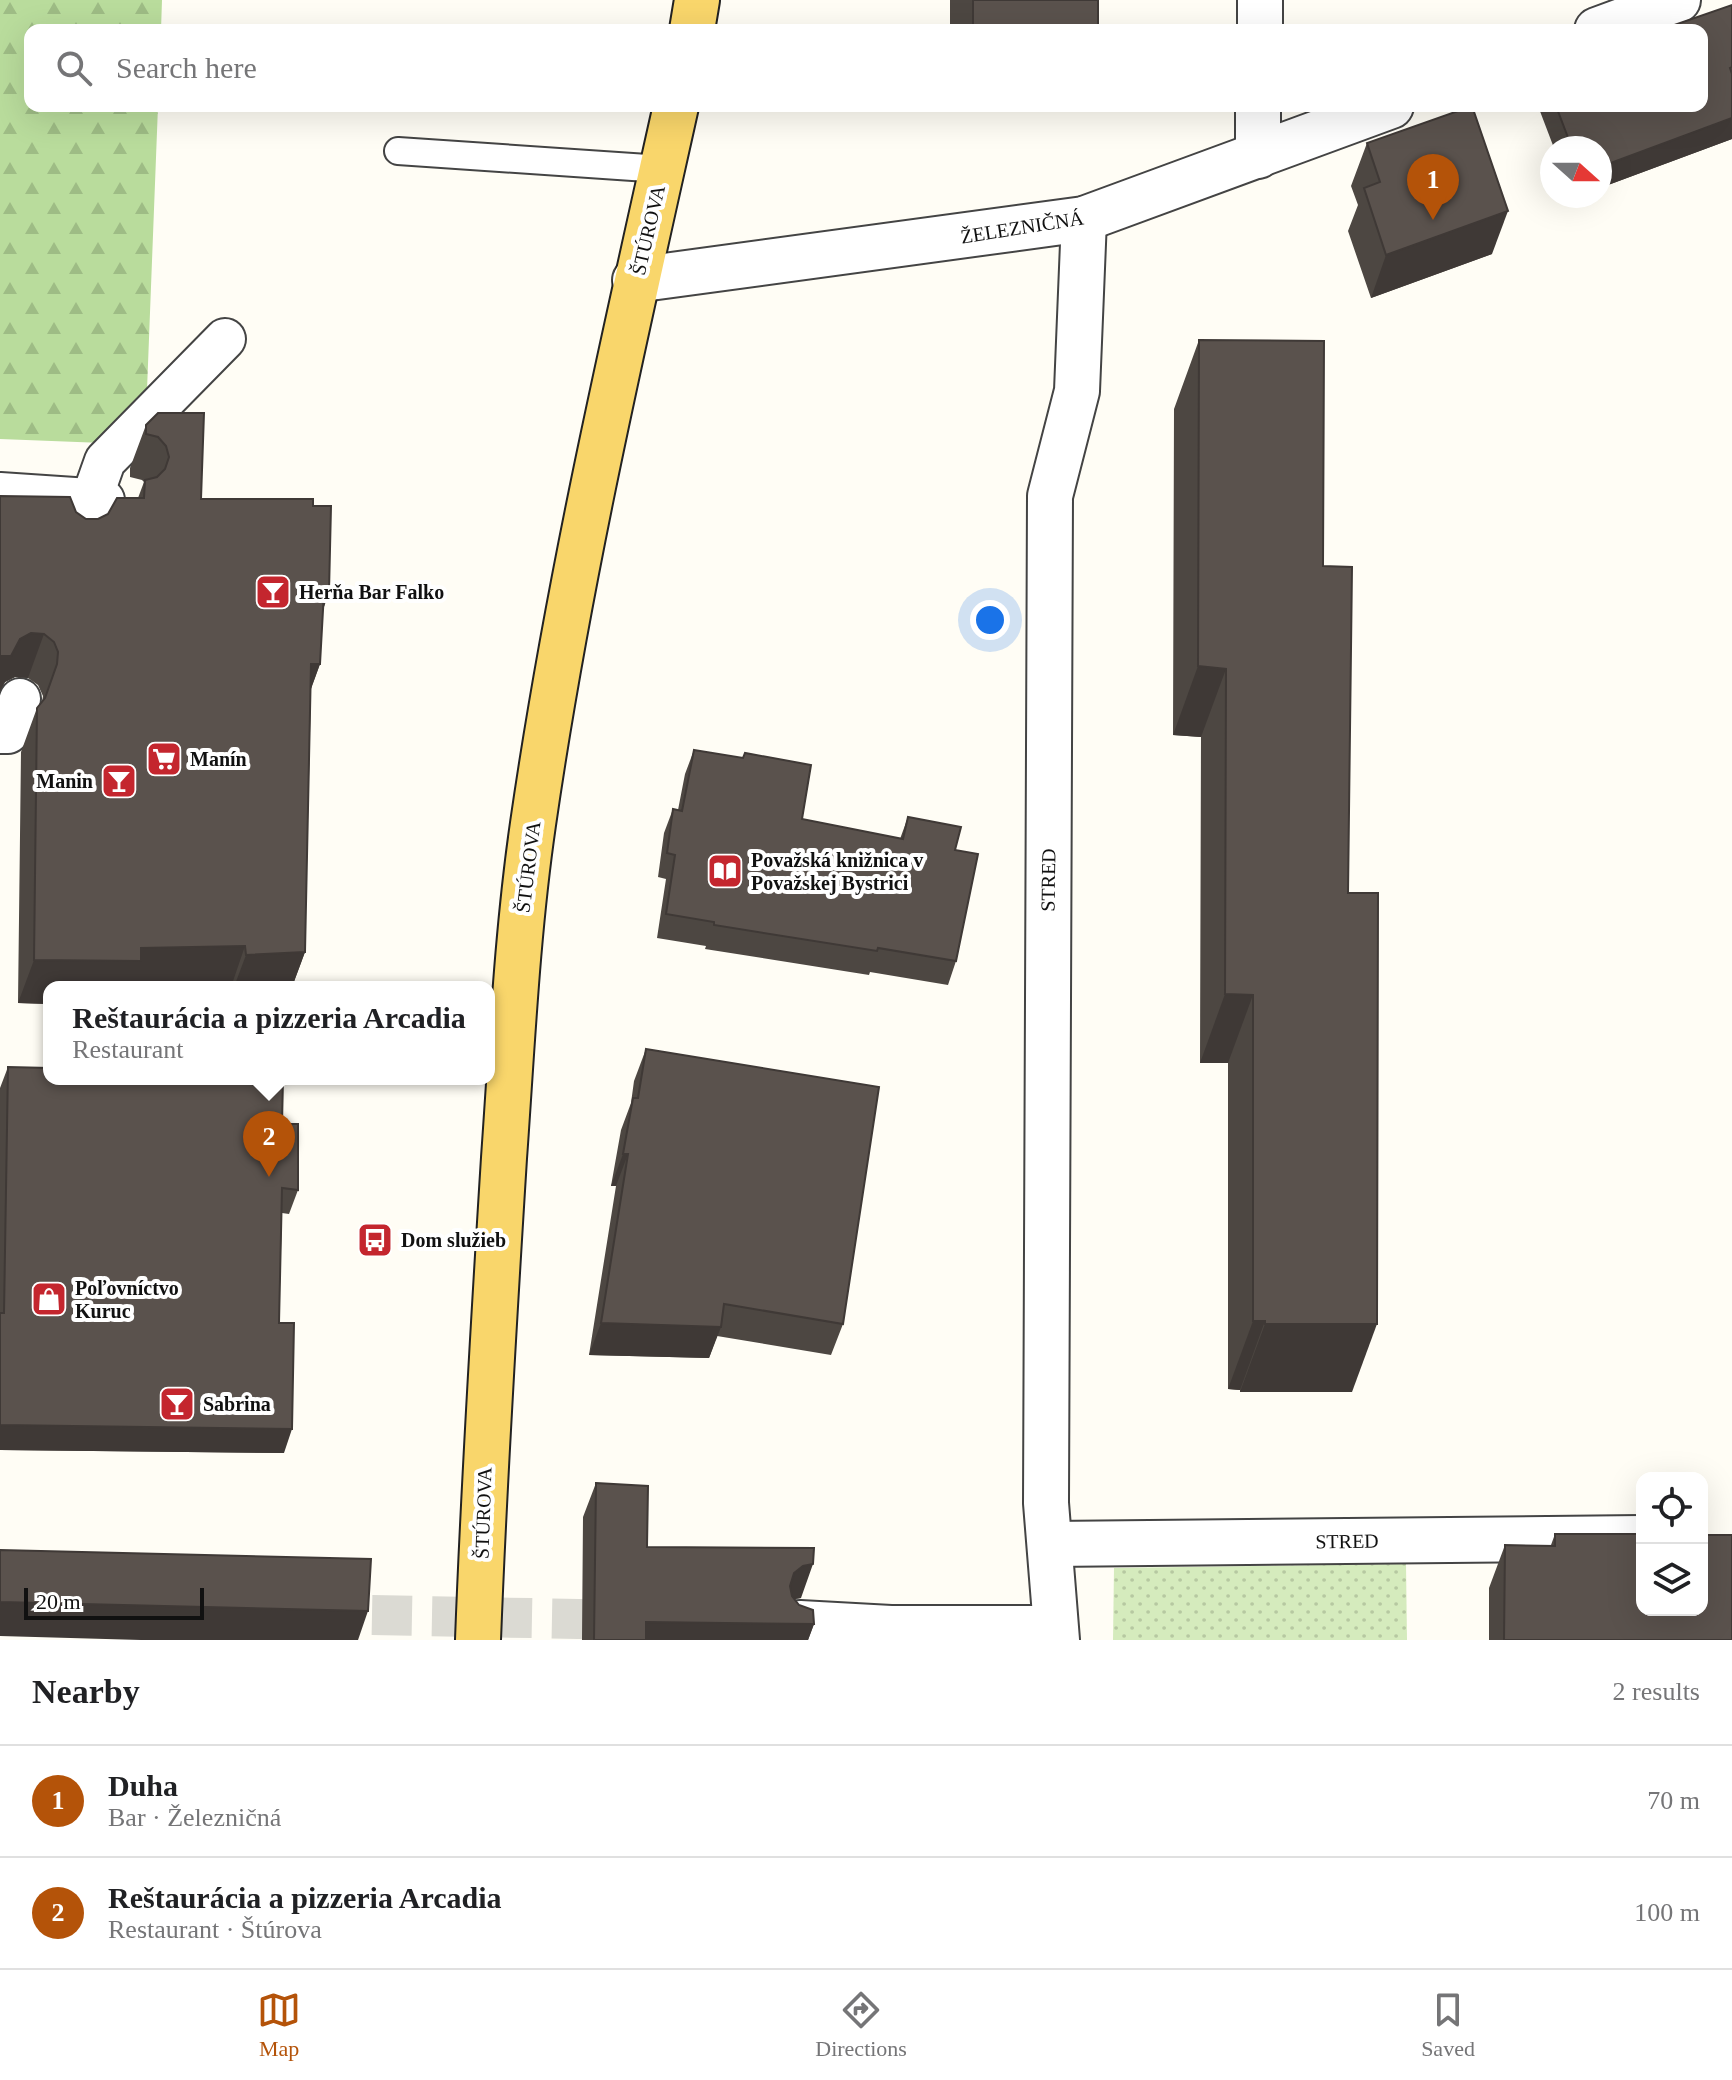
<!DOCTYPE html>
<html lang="en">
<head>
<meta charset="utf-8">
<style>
  :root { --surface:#fff; --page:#f6f6f6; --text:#202124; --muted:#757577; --line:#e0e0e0; --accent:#b45309 }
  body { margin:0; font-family:"Times New Roman",serif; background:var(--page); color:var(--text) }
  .controls { position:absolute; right:24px; bottom:24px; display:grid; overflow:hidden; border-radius:16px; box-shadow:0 8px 32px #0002 }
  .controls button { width:72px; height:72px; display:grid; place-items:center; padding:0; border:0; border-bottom:2px solid var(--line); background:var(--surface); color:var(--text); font:40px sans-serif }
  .compass { position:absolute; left:1540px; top:136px; width:72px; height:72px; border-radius:50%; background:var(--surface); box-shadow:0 8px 32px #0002; rotate:111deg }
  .scale { position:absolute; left:24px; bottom:20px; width:180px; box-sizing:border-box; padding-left:8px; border:4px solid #111; border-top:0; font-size:22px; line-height:28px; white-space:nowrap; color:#111; -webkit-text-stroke:6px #fff; paint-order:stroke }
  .you { position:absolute; left:990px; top:620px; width:28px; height:28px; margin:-20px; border:6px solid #fff; border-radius:50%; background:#1a73e8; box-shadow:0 0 0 12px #1a73e833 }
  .badge { display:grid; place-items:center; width:52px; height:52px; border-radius:50%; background:var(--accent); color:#fff; font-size:26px; font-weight:700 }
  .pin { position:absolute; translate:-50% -66px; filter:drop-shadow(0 2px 4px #0008) }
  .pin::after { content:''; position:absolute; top:42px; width:28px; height:24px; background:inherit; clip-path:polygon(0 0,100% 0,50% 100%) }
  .popup { position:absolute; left:43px; top:981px; width:452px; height:104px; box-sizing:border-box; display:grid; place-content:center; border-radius:16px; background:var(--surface); filter:drop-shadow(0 2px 6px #0005); font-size:26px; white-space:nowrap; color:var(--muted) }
  .popup b { font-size:30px; color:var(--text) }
  .popup::after { content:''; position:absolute; left:50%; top:100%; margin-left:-16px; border:16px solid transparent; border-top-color:var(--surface) }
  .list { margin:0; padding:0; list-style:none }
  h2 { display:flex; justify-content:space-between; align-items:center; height:104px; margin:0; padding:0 32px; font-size:34px }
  h2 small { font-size:26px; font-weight:400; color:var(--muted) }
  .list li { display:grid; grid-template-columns:52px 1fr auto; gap:24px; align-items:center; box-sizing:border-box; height:112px; padding:0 32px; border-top:2px solid var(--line) }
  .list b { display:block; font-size:30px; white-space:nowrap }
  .list p { margin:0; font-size:26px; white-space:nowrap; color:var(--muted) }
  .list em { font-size:26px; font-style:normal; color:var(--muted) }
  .icon { flex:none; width:44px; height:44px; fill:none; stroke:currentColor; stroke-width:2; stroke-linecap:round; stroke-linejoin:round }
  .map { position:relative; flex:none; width:1732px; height:1640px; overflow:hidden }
  .search { position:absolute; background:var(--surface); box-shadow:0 8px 32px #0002; left:24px; right:24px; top:24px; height:88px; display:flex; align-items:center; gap:20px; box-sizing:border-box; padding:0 28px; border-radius:16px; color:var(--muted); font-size:30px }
  .sheet { height:328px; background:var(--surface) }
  nav { display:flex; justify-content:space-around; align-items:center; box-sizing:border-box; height:112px; border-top:2px solid var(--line); background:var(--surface); font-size:22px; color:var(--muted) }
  nav a { display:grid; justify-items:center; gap:4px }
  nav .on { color:var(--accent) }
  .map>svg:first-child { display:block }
</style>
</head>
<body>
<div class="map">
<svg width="1732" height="1640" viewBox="0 0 1732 1640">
  <defs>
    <pattern id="forest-firs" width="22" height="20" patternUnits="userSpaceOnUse" patternTransform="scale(2)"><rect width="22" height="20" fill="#b9dc9c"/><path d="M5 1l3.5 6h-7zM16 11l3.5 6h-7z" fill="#9ebc85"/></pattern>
    <pattern id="park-dots" width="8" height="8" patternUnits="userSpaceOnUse" patternTransform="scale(2)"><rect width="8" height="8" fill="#d5ebbd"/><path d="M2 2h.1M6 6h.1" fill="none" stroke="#b6c8a1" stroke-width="1.8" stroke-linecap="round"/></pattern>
  </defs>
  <rect width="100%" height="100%" fill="#fffdf5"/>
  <!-- forest -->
  <path fill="url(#forest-firs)" d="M0,0H162L161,30H30V106H158L147,390L103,443L0,439Z"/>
  <!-- park -->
  <path fill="url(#park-dots)" d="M1406,1564L1407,1640H1113L1114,1568Z"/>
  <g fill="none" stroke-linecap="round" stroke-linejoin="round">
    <!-- pedestrian-tunnel -->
    <path stroke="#dbdad3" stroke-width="40" stroke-dasharray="40 20" stroke-linecap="butt" d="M312,1614L636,1620"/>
    <defs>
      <path id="service" d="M398,151L662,169"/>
      <g id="pedestrian">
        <path d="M0,493L104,500"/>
        <path d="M77,540L105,461L225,339"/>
        <path d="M0,733H8L20,699"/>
        <path d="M800,1621L891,1626H1057"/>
      </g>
      <g id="minor">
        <path d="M1260,30V0"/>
        <path d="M1597,30L1678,0"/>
        <path d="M1258,156V106"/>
        <path d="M635,280L1084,219L1391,106"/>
        <path d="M1051,1544L1642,1538"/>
        <path d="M1057,1640L1046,1503L1050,496L1077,391L1084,219"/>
      </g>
      <g id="primary">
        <path d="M692,30L697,0"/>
        <path d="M478,1640C484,1479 494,1318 504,1158C512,1046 517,934 533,824C568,582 623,344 676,106"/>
      </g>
    </defs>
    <!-- service casing -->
    <use href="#service" stroke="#444" stroke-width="30"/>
    <!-- pedestrian casing -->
    <use href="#pedestrian" stroke="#444" stroke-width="44"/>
    <!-- minor casing -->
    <use href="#minor" stroke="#444" stroke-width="48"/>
    <!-- primary casing -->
    <use href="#primary" stroke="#222" stroke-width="48"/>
    <!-- service -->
    <use href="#service" stroke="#fff" stroke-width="26"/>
    <!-- pedestrian -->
    <use href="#pedestrian" stroke="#fff" stroke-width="40"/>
    <!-- minor -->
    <use href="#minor" stroke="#fff" stroke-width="44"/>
    <!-- primary -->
    <use href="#primary" stroke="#f9d66b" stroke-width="44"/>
  </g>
  <!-- wall -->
  <g fill="#4d4742">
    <path d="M950,0H1098L1097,30H950Z"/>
    <path d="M1732,5V139L1600,188V148H1554L1538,106H1702Z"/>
    <path d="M1367,143L1492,254L1371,298L1348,231L1358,205L1351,186Z"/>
    <path d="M1199,340L1323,566L1348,893L1352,1392H1240V1390L1228,1389V1063H1200L1201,737L1173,735L1174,409Z"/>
    <path d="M158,413L201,499L329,592L323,610L320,664L311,689L305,952L292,987H49V1004L18,1003L21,752L37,708L42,702L43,696L38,685L28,678L15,677L5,682L0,691V496L76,512L86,519H98L138,498L144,482L142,480L130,477V468L146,425Z"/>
    <path d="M694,750L802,819L900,839L908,817L955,850L956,961L948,985L870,972L869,975L705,949L706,946L657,938L666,879L658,877L664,833L673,809L678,810L685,774Z"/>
    <path d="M646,1049L843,1324L831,1355L717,1336L709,1358L589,1355L616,1186H611L621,1130L631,1103L634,1081Z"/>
    <path d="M8,1067L298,1190L289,1214L282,1213L279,1323L284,1453L0,1450V1088Z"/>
    <path d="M596,1483L647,1547L801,1598L794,1599L814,1624L808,1640H582L583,1517Z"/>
    <path d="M1555,1534L1732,1640H1489V1588L1505,1545H1551Z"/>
  </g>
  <!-- shaded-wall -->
  <g fill="#3f3936">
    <path d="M973,26H984L982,30H972Z"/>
    <path d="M984,28L1098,29L983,30Z"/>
    <path d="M1732,118V139L1600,188V167Z"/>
    <path d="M1508,211L1492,254L1371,298L1386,255Z"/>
    <path d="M324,592H329L314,635Z"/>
    <path d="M31,633L44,634L28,678L15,677L5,682L0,691V656L20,639Z"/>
    <path d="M311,664H320L304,707Z"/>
    <path d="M1198,666L1226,669L1201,737L1173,735Z"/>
    <path d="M245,946L231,987H49V1004L18,1003L34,960L141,948Z"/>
    <path d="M305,952L292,987H234L246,955Z"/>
    <path d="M1225,994L1253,995L1228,1063H1200Z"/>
    <path d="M623,1154H628L616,1186H611Z"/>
    <path d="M1253,1321H1265L1240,1390L1228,1389Z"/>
    <path d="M601,1323L721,1327L709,1358L589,1355Z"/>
    <path d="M1265,1324H1377L1352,1392H1240Z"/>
    <path d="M0,1425L292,1429L284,1453L0,1450Z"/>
    <path d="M813,1564L801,1598L790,1600L781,1608L794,1573L803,1566Z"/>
    <path d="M0,1602L368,1611L358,1640H141L0,1636Z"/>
    <path d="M646,1622L814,1624L808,1640H639Z"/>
  </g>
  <!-- building -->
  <g fill="#5a524d" stroke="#3f3936" stroke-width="2">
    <path d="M973,0H1098V29L984,28V26H973Z"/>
    <path d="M1732,5V67L1730,68L1732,74V118L1600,167V148H1572L1556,106H1702V30H1660Z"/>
    <path d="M1472,106L1508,211L1386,255L1364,188L1380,182L1367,143Z"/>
    <path d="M1199,340L1324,341L1323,566L1352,567L1348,893H1378L1377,1324H1265V1321H1253V995L1225,994L1226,669L1198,666Z"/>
    <path d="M158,413H204L201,499H313V506H331L329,592H324L320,664H311L305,952L246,955L245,946L141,948V961L34,960L37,708L45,698L57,664L58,652L54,642L44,634L31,633L20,639L11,656H0V496L70,497L76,512L86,519H98L108,514L117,498H144L145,480L157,477L165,469L169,457L166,446L158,437L146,434V425Z"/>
    <path d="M694,750L743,758L745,753L811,765L802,819L903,839L908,817L961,827L955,850L978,854L956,961L878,948L877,951L714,925V922L666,914L675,855L667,853L673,809L682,811Z"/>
    <path d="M646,1049L879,1087L843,1324L724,1304L721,1327L601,1323L628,1154H623L633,1098H638Z"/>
    <path d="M8,1067L49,1068V1079H283L282,1124H298V1190L282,1188L279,1323H294L292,1429L0,1425V1313H4Z"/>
    <path d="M596,1483L648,1486L647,1547L814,1548L813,1564L803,1566L794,1573L790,1586L792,1596L799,1605L813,1610L814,1624L646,1622V1640H594Z"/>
    <path d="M1555,1534H1642V1610H1702V1535H1732V1640H1504L1505,1545L1555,1546Z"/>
    <path d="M0,1550L371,1559L368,1611L0,1602Z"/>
  </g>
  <!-- icons -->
  <defs>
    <symbol id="bar-square" viewBox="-11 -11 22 22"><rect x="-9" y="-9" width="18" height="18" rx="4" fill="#c4262e" stroke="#fff"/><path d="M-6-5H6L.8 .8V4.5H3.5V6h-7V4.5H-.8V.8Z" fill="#fff"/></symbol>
    <symbol id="supermarket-square" viewBox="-11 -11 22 22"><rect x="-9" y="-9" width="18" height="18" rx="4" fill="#c4262e" stroke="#fff"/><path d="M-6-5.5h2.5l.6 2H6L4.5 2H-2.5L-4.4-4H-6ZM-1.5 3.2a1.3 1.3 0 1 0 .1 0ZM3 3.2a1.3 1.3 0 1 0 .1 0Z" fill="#fff"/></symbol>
    <symbol id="library-square" viewBox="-11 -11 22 22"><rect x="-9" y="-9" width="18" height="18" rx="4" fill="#c4262e" stroke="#fff"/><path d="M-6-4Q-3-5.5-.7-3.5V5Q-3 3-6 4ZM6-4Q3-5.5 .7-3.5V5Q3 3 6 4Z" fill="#fff"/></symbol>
    <symbol id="bus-square" viewBox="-11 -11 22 22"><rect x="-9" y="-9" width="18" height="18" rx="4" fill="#c4262e" stroke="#fff"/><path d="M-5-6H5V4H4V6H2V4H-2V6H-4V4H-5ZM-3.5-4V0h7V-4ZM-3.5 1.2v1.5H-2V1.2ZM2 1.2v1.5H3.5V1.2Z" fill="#fff"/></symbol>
    <symbol id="shop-square" viewBox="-11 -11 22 22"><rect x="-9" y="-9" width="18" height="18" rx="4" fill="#c4262e" stroke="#fff"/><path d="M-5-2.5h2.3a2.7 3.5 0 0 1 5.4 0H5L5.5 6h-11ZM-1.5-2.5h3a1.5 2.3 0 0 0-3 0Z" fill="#fff"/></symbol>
  </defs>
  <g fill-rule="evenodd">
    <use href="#bar-square" x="253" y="572" width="40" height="40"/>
    <use href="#supermarket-square" x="144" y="739" width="40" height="40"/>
    <use href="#bar-square" x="99" y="761" width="40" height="40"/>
    <use href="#library-square" x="705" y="851" width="40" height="40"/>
    <use href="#bus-square" x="355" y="1220" width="40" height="40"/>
    <use href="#shop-square" x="29" y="1279" width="40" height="40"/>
    <use href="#bar-square" x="157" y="1384" width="40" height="40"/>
  </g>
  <g text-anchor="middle" stroke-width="8" stroke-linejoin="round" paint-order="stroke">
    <!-- street labels -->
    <g font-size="20" fill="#111" stroke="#fff">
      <text transform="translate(1022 227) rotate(-9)" y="7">ŽELEZNIČNÁ</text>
      <text transform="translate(648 230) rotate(-77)" y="7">ŠTÚROVA</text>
      <text transform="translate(528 867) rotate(-83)" y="7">ŠTÚROVA</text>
      <text transform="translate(1048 880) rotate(-89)" y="7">STRED</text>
      <text transform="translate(483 1513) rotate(-88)" y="7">ŠTÚROVA</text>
      <text transform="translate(1347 1541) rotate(-1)" y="7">STRED</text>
    </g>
    <!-- poi labels -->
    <g font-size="20" font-weight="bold" fill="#111" stroke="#fff" text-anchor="start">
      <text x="299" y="599">Herňa Bar Falko</text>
      <text x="190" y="766">Manín</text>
      <text x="93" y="788" text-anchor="end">Manin</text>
      <text x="751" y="867">Považská knižnica v<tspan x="751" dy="23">Považskej Bystrici</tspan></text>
      <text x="401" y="1247">Dom služieb</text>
      <text x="75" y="1295">Poľovníctvo<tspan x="75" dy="23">Kuruc</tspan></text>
      <text x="203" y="1411">Sabrina</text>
    </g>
  </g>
</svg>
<div class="controls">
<button><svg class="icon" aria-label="locate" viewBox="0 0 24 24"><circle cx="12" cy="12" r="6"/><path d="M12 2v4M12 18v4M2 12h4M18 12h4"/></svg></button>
<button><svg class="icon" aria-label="layers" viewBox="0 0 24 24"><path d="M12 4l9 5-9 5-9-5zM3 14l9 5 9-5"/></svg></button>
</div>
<svg class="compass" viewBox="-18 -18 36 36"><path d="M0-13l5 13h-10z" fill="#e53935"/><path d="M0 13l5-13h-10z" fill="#757577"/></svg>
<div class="scale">20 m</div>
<div class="you"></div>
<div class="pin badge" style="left:1433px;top:220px">1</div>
<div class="pin badge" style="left:269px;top:1177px">2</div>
<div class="popup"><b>Reštaurácia a pizzeria Arcadia</b>Restaurant</div>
<div class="search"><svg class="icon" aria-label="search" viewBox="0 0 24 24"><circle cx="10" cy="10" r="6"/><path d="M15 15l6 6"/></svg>Search here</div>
</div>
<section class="sheet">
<h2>Nearby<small>2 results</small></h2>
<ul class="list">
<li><span class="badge">1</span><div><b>Duha</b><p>Bar · Železničná</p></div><em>70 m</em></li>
<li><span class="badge">2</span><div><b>Reštaurácia a pizzeria Arcadia</b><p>Restaurant · Štúrova</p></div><em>100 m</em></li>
</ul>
</section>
<nav>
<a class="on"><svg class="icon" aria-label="map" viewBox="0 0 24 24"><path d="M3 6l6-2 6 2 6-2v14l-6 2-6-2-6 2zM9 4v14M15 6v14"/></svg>Map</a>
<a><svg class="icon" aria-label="directions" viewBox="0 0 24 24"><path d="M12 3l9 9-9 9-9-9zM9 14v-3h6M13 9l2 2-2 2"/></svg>Directions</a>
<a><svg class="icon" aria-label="saved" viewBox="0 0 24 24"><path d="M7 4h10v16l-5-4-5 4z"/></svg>Saved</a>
</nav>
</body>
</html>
